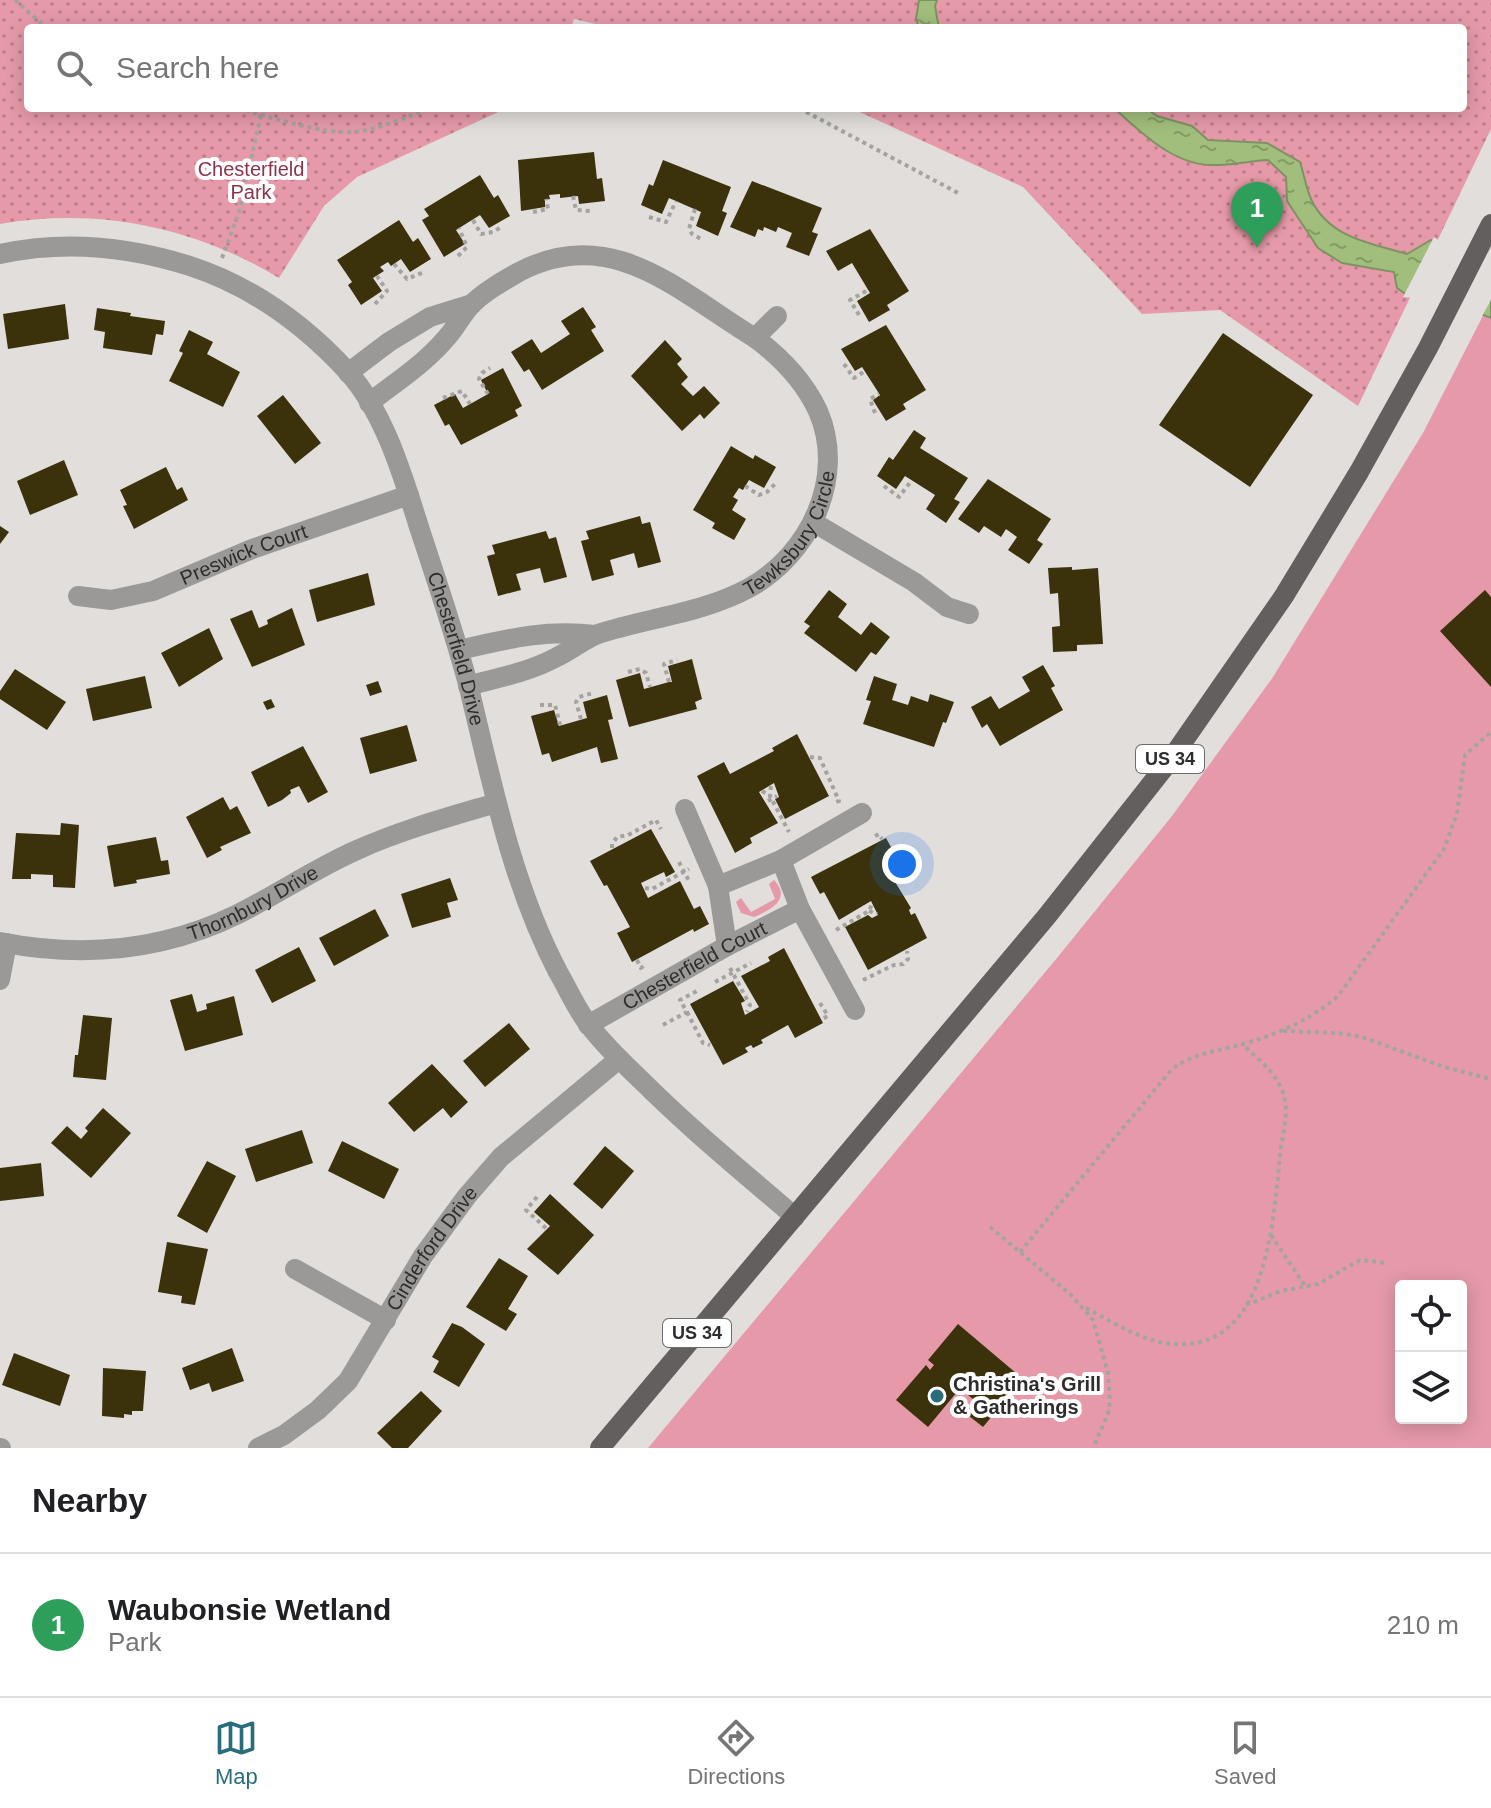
<!DOCTYPE html>
<html lang="en">
<head>
<meta charset="utf-8">
<style>
  :root { --surface:#fff; --page:#f6f6f6; --text:#202124; --muted:#757577; --line:#e0e0e0; --accent:#296d7d }
  body { margin:0; font-family:Helvetica,sans-serif; background:var(--page); color:var(--text) }
  .controls { position:absolute; right:24px; bottom:24px; display:grid; overflow:hidden; border-radius:8px; box-shadow:0 4px 20px #0003 }
  .controls button { width:72px; height:72px; display:grid; place-items:center; padding:0; border:0; border-bottom:2px solid var(--line); background:var(--surface); color:var(--text); font:40px sans-serif }
  .you { position:absolute; left:902px; top:864px; width:28px; height:28px; margin:-20px; border:6px solid #fff; border-radius:50%; background:#1a73e8; box-shadow:0 0 0 12px #1a73e833 }
  .badge { display:grid; place-items:center; width:52px; height:52px; border-radius:50%; background:var(--accent); color:#fff; font-size:26px; font-weight:700 }
  .pin { position:absolute; translate:-50% -66px; filter:drop-shadow(0 2px 4px #0008) }
  .pin::after { content:''; position:absolute; top:42px; width:28px; height:24px; background:inherit; clip-path:polygon(0 0,100% 0,50% 100%) }
  .list { margin:0; padding:0; list-style:none }
  h2 { display:flex; justify-content:space-between; align-items:center; height:104px; margin:0; padding:0 32px; font-size:34px }
  h2 small { font-size:26px; font-weight:400; color:var(--muted) }
  .list li { display:grid; grid-template-columns:52px 1fr auto; gap:24px; align-items:center; box-sizing:border-box; height:144px; padding:0 32px; border-top:2px solid var(--line) }
  .list b { display:block; font-size:30px; white-space:nowrap }
  .list p { margin:0; font-size:26px; white-space:nowrap; color:var(--muted) }
  .list em { font-size:26px; font-style:normal; color:var(--muted) }
  .icon { flex:none; width:44px; height:44px; fill:none; stroke:currentColor; stroke-width:2; stroke-linecap:round; stroke-linejoin:round }
  .map { position:relative; flex:none; width:1491px; height:1448px; overflow:hidden }
  .search { position:absolute; background:var(--surface); box-shadow:0 4px 20px #0003; left:24px; right:24px; top:24px; height:88px; display:flex; align-items:center; gap:20px; box-sizing:border-box; padding:0 28px; border-radius:8px; color:var(--muted); font-size:30px }
  .sheet { height:248px; background:var(--surface) }
  nav { display:flex; justify-content:space-around; align-items:center; box-sizing:border-box; height:112px; border-top:2px solid var(--line); background:var(--surface); font-size:22px; color:var(--muted) }
  nav a { display:grid; justify-items:center; gap:4px }
  nav .on { color:var(--accent) }
  .map>svg:first-child { display:block }
</style>
</head>
<body>
<div class="map">
<svg width="1491" height="1448" viewBox="0 0 1491 1448">
  <defs>
    <pattern id="park-dots" width="8" height="8" patternUnits="userSpaceOnUse" patternTransform="scale(2)"><rect width="8" height="8" fill="#e69aa9"/><path d="M2 2h.1M6 6h.1" fill="none" stroke="#bb7e8a" stroke-width="1.8" stroke-linecap="round"/></pattern>
    <pattern id="water-ripples" width="26" height="14" patternUnits="userSpaceOnUse" patternTransform="scale(2)"><rect width="26" height="14" fill="#a2be7c"/><path d="M2 4q2-2 4 0t4 0M15 11q2-2 4 0t4 0" fill="none" stroke="#849b66"/></pattern>
  </defs>
  <rect width="100%" height="100%" fill="#e1dedb"/>
  <!-- grass -->
  <g fill="#e69aa9" fill-rule="evenodd">
    <path d="M1491,300V1448H648L1057,958L1172,816L1273,677L1423,433ZM1401,1286H1461V1418H1401Z"/>
    <path d="M774,880C792,899 771,910 754,917L741,913L736,902L741,898L751,912L775,899L769,884Z"/>
  </g>
  <!-- park -->
  <path fill="url(#park-dots)" d="M0,0H1491V129L1358,406L1220,310L1142,314L1023,187L851,108H1463V28H613L574,19L571,28H28V108H507L357,177L324,206L279,278C194,227 99,207 0,224Z"/>
  <!-- water -->
  <g fill="url(#water-ripples)" stroke="#7f9264" stroke-width="2">
    <path d="M919,0H937L935,6L939,28H919L916,19Z"/>
    <path d="M1114,108H1146L1157,116L1192,126L1208,140L1267,143L1300,162C1304,174 1306,188 1311,199C1329,238 1370,243 1407,254L1431,240L1448,251L1470,280L1491,292V318L1436,296L1404,293L1397,288L1394,272L1342,263L1318,248L1287,201L1286,177L1268,160C1249,161 1229,166 1210,165C1173,164 1140,132 1114,108Z"/>
  </g>
  <!-- pier -->
  <path fill="#e1dedb" d="M1434,237L1450,249L1472,277L1491,288V300L1481,318L1436,300L1403,297Z"/>
  <!-- building -->
  <g fill="#3b320c">
    <path d="M594,152L597,179L602,178L605,201L579,204L578,196L560,198V194L549,195L550,199L545,200V207L521,211L518,160Z"/>
    <path d="M663,160L731,187L722,211L727,213L718,236L696,226L701,212L669,198L662,214L641,205L649,184L653,186Z"/>
    <path d="M480,175L494,198L498,195L510,216L489,228L480,215L456,230L465,244L444,257L422,220L429,216L424,209Z"/>
    <path d="M752,181L822,208L812,232L818,234L809,256L786,247L792,233L778,227L776,232L764,227L763,231L758,229L755,237L730,227Z"/>
    <path d="M399,220L413,242L418,238L431,259L410,272L401,259L391,266L388,262L380,267L384,271L373,278L382,291L361,305L348,285L352,282L337,260Z"/>
    <path d="M870,229L909,291L887,305L890,310L869,322L857,301L870,293L852,263L838,271L826,251Z"/>
    <path d="M65,304L69,339L8,349L3,314Z"/>
    <path d="M583,307L596,327L591,330L604,351L542,390L529,369L524,372L511,352L532,339L541,353L570,334L561,321Z"/>
    <path d="M97,308L131,313L130,316L165,321L163,335L156,334L152,355L103,348L105,332L94,330Z"/>
    <path d="M886,325L926,390L903,404L906,409L886,421L873,400L880,395L862,367L855,371L841,349Z"/>
    <path d="M189,330L213,342L207,354L240,372L223,407L169,381L183,353L179,351Z"/>
    <path d="M1223,333L1313,395L1250,487L1159,425Z"/>
    <path d="M665,340L682,359L677,364L688,377L681,384L693,396L704,386L720,403L704,419L700,414L682,431L631,376Z"/>
    <path d="M503,368L522,406L515,410L518,416L461,445L449,424L445,426L434,405L455,394L463,408L488,394L481,380Z"/>
    <path d="M283,395L321,443L295,464L257,416Z"/>
    <path d="M914,430L926,438L920,448L968,478L954,499L960,502L946,523L926,509L935,495L905,476L896,489L877,476L889,457L893,460Z"/>
    <path d="M731,446L753,459L755,455L776,467L764,488L749,480L743,490L739,488L733,497L738,500L732,510L746,519L734,540L712,528L715,523L693,510Z"/>
    <path d="M64,460L78,495L30,515L17,481Z"/>
    <path d="M166,467L177,490L182,487L188,500L134,529L123,506L127,505L120,490Z"/>
    <path d="M988,479L1051,519L1037,540L1043,544L1029,564L1008,550L1017,537L1006,529L1001,537L984,526L979,533L958,519Z"/>
    <path d="M640,516L642,524L650,522L661,562L638,568L634,553L610,560L614,575L592,581L581,541L589,539L586,531Z"/>
    <path d="M0,526L9,532L0,544Z"/>
    <path d="M546,531L549,539L556,537L567,577L544,583L540,568L516,574L521,590L498,596L487,556L495,554L492,545Z"/>
    <path d="M1072,567V570L1098,568L1103,644L1077,645V651L1053,652L1052,627L1060,626L1058,593L1050,594L1048,568Z"/>
    <path d="M368,573L375,605L317,622L309,590Z"/>
    <path d="M829,590L847,604L838,617L861,635L871,622L890,637L876,655L871,652L856,672L804,633L810,626L804,622Z"/>
    <path d="M1485,590L1491,597V687L1440,631Z"/>
    <path d="M292,608L305,645L252,667L230,619L252,610L259,628L268,624L267,620Z"/>
    <path d="M209,628L223,659L179,687L161,653Z"/>
    <path d="M692,659L702,699L695,702L697,709L629,727L616,680L640,673L644,689L669,682H672L668,666Z"/>
    <path d="M1043,665L1055,686L1051,688L1063,710L1000,746L987,724L982,728L971,707L991,696L999,709L1030,691L1022,677Z"/>
    <path d="M15,669L66,702L47,730L0,699V691Z"/>
    <path d="M145,676L152,708L93,721L86,689Z"/>
    <path d="M874,676L897,684L892,700L908,705L911,696L928,702L930,694L954,702L946,723L943,722L934,747L863,724L871,701L866,700Z"/>
    <path d="M378,681L382,692L370,696L366,685Z"/>
    <path d="M607,695L613,719L608,720L618,759L601,763L597,747L552,762L549,753L542,755L531,716L554,710L559,726L587,718L583,702Z"/>
    <path d="M271,699L275,707L267,710L263,702Z"/>
    <path d="M407,725L417,761L370,774L360,738Z"/>
    <path d="M797,734L829,796L785,819L775,799L779,797L774,783L759,792L778,823L750,838L752,843L735,853L697,776L724,762L730,774L774,751L772,748Z"/>
    <path d="M303,746L328,792L308,803L299,786L290,790L291,793L282,800L268,807L251,772Z"/>
    <path d="M223,797L230,810L237,806L251,833L220,847L222,850L207,858L186,817Z"/>
    <path d="M61,823L79,825L75,888L53,887V875L31,874V879H12L16,833L60,835Z"/>
    <path d="M651,829L675,872L666,877L664,872L641,883L648,898L680,881L694,909L700,906L709,924L694,932L693,929L632,962L617,933L630,927L607,885L604,886L590,861Z"/>
    <path d="M156,837L161,861L168,860L170,874L136,880L137,883L114,887L107,846Z"/>
    <path d="M886,838L901,865L889,872L911,908L909,910L911,915L915,913L927,938L868,970L845,927L868,915L872,918L878,915L871,901L839,920L824,892L820,894L811,877Z"/>
    <path d="M450,878L458,900L447,903L451,917L412,928L401,894Z"/>
    <path d="M375,909L389,936L334,966L319,938Z"/>
    <path d="M299,947L316,981L272,1003L255,970Z"/>
    <path d="M784,948L823,1023L795,1038L788,1025L761,1040L763,1043L753,1048L751,1045L745,1048L748,1052L723,1065L690,1004L733,981L745,1001L741,1003L745,1015L759,1007L741,976L770,961L768,957Z"/>
    <path d="M192,994L197,1012L207,1009L206,1004L234,996L243,1035L185,1051L170,1000Z"/>
    <path d="M83,1015L112,1018L106,1080L73,1077L75,1055H78Z"/>
    <path d="M509,1023L530,1049L485,1087L463,1061Z"/>
    <path d="M432,1064L468,1102L451,1118L443,1108L414,1132L388,1103Z"/>
    <path d="M103,1108L131,1133L91,1178L51,1143L67,1126L81,1139L88,1131L85,1128Z"/>
    <path d="M302,1130L313,1163L256,1182L245,1149Z"/>
    <path d="M342,1141L399,1169L384,1199L328,1171Z"/>
    <path d="M605,1146L634,1171L602,1209L573,1184Z"/>
    <path d="M207,1161L236,1176L207,1233L177,1216Z"/>
    <path d="M41,1163L44,1196L0,1201V1168Z"/>
    <path d="M550,1194L594,1235L558,1275L527,1249L550,1226L534,1212Z"/>
    <path d="M167,1242L208,1249L195,1305L181,1303L182,1296L158,1292Z"/>
    <path d="M499,1258L528,1276L508,1309L517,1314L506,1331L466,1307Z"/>
    <path d="M452,1323L462,1327L485,1344L459,1387L433,1372L439,1361L432,1357Z"/>
    <path d="M958,1324L1023,1379L983,1427L964,1412L974,1400L956,1385L953,1388L957,1392L928,1427L896,1400L926,1365L930,1370L934,1365L928,1360Z"/>
    <path d="M232,1348L244,1381L212,1392L209,1383L190,1390L182,1368Z"/>
    <path d="M14,1353L70,1375L60,1406L2,1385Z"/>
    <path d="M103,1368L146,1371L143,1411H132V1415L124,1414V1418L102,1416Z"/>
    <path d="M421,1391L442,1411L408,1448H392L377,1433Z"/>
  </g>
  <g fill="none" stroke-linecap="round" stroke-linejoin="round">
    <!-- path -->
    <g stroke="#a5a3a0" stroke-width="4" stroke-dasharray="4 4" stroke-linecap="butt">
      <path d="M15,0L47,28"/>
      <path d="M238,108C269,117 322,134 353,132C379,130 406,117 430,108"/>
      <path d="M799,108L958,193"/>
      <path d="M573,196L576,210L591,211"/>
      <path d="M695,209L689,229L692,234L703,240"/>
      <path d="M533,212L548,209L546,199"/>
      <path d="M649,217L666,222L676,201"/>
      <path d="M473,220L481,234L493,232L503,226"/>
      <path d="M458,256L467,247L459,228"/>
      <path d="M222,258L239,212L261,115"/>
      <path d="M394,264L407,279L424,272"/>
      <path d="M375,304L387,291L377,276"/>
      <path d="M859,315L850,300L868,290"/>
      <path d="M844,364L854,378L865,371"/>
      <path d="M488,394L479,379L482,373L490,368"/>
      <path d="M443,398L462,391L470,404"/>
      <path d="M875,413L870,399L879,394"/>
      <path d="M745,486L759,495L767,492L777,482"/>
      <path d="M884,486L899,497L912,480"/>
      <path d="M628,672L640,669L646,673L650,687"/>
      <path d="M669,682L664,664L677,660"/>
      <path d="M540,705H555L560,725"/>
      <path d="M581,719L576,702L579,697L593,693"/>
      <path d="M810,757L820,758L839,801L836,802"/>
      <path d="M771,786L770,796L789,832"/>
      <path d="M762,791L770,796"/>
      <path d="M768,801L777,796"/>
      <path d="M875,836L879,834L882,839"/>
      <path d="M612,848V844L617,837L628,835L656,820L661,829"/>
      <path d="M679,862L689,881"/>
      <path d="M645,888L652,889L689,869"/>
      <path d="M869,911L877,914"/>
      <path d="M836,930L869,911L872,904"/>
      <path d="M637,960L641,968L645,965"/>
      <path d="M730,968L750,1005L747,1012"/>
      <path d="M863,980L894,965L903,964L908,959L907,951"/>
      <path d="M715,982L751,963"/>
      <path d="M820,1003L828,1016L822,1019"/>
      <path d="M687,1012L703,1043L710,1045"/>
      <path d="M663,1025L687,1012L680,1000L697,991"/>
      <path d="M1283,1031L1338,1033L1362,1037L1444,1067L1491,1079"/>
      <path d="M537,1197L526,1210L547,1229"/>
      <path d="M990,1227L1070,1294L1093,1320L1108,1373L1110,1401L1108,1414L1093,1448"/>
      <path d="M1271,1235L1305,1286"/>
      <path d="M1020,1252L1172,1069C1193,1053 1218,1051 1243,1044C1278,1034 1310,1020 1338,996L1444,849L1457,813L1465,755L1491,732"/>
      <path d="M1246,1305L1281,1291L1318,1284L1360,1260L1387,1263"/>
      <path d="M1086,1308C1122,1327 1157,1352 1200,1342C1269,1326 1274,1211 1280,1156C1282,1135 1289,1117 1284,1096C1278,1074 1258,1059 1242,1044"/>
    </g>
    <!-- minor -->
    <g stroke="#9b9998" stroke-width="20">
      <path id="s1" d="M0,254C64,240 127,246 190,266C251,286 304,324 348,372C384,412 403,476 419,527C436,579 454,631 468,684C492,782 511,882 558,972C568,989 577,1010 589,1025C604,1045 623,1063 641,1080C690,1129 743,1172 795,1217"/>
      <path d="M348,373L389,342L430,317L472,304"/>
      <path d="M369,403C396,382 426,363 448,336C457,326 463,312 474,302C487,290 503,281 519,272C612,223 679,292 755,338L777,316"/>
      <path d="M813,522L914,582L947,607L969,614"/>
      <path id="s2" d="M78,596L111,600L153,591L252,549L409,495"/>
      <path d="M459,650C507,639 546,629 595,635"/>
      <path id="s3" d="M468,686C497,678 529,672 555,658C570,651 583,640 598,634C647,618 703,613 749,588C809,555 847,478 818,411C804,381 782,358 755,338"/>
      <path d="M685,809L718,886L727,946"/>
      <path d="M781,860L800,909L855,1010"/>
      <path d="M718,886L781,860L862,813"/>
      <path id="s4" d="M0,942C82,958 163,951 238,914C278,894 316,868 357,850C401,830 449,817 496,803"/>
      <path d="M0,980L7,943"/>
      <path id="s5" d="M588,1025L727,946L800,909"/>
      <path d="M295,1269L386,1320"/>
      <path d="M0,1448H1"/>
      <path id="s6" d="M258,1448L284,1435L318,1410L348,1381L423,1256L467,1196L501,1157L619,1059"/>
    </g>
    <!-- major -->
    <path stroke="#635f5e" stroke-width="20" d="M600,1448L1047,916L1171,759L1284,596L1359,472L1428,348L1491,224"/>
  </g>
  <!-- markers -->
  <circle fill="#296d7d" stroke="#fff" stroke-width="3" cx="937" cy="1396" r="8"/>
  <g text-anchor="middle" stroke-width="8" stroke-linejoin="round" paint-order="stroke">
    <!-- shield labels -->
    <g fill="#fff" stroke="#6d6c6b" stroke-width="2">
      <rect x="1136" y="745" width="68" height="28" rx="6"/>
      <rect x="663" y="1319" width="68" height="28" rx="6"/>
    </g>
    <g font-size="18" font-weight="bold" fill="#2e2d2c">
      <text x="1170" y="765">US 34</text>
      <text x="697" y="1339">US 34</text>
    </g>
    <!-- park labels -->
    <g font-size="20" fill="#8d334b" stroke="#fff">
      <text x="251" y="176">Chesterfield<tspan x="251" dy="23">Park</tspan></text>
    </g>
    <!-- street labels -->
    <g font-size="20" fill="#2e2d2c" stroke="#fff">
      <text dy="7" stroke="none"><textPath href="#s3" startOffset="370">Tewksbury Circle</textPath></text>
      <text dy="7" stroke="none"><textPath href="#s2" startOffset="174">Preswick Court</textPath></text>
      <text dy="7" stroke="none"><textPath href="#s1" startOffset="684">Chesterfield Drive</textPath></text>
      <text dy="7" stroke="none"><textPath href="#s4" startOffset="262">Thornbury Drive</textPath></text>
      <text dy="7" stroke="none"><textPath href="#s5" startOffset="122">Chesterfield Court</textPath></text>
      <text dy="7" stroke="none"><textPath href="#s6" startOffset="270">Cinderford Drive</textPath></text>
    </g>
    <!-- poi labels -->
    <g font-size="20" font-weight="bold" fill="#2e2d2c" stroke="#fff" text-anchor="start">
      <text x="953" y="1391">Christina's Grill<tspan x="953" dy="23">&amp; Gatherings</tspan></text>
    </g>
  </g>
</svg>
<div class="controls">
<button><svg class="icon" aria-label="locate" viewBox="0 0 24 24"><circle cx="12" cy="12" r="6"/><path d="M12 2v4M12 18v4M2 12h4M18 12h4"/></svg></button>
<button><svg class="icon" aria-label="layers" viewBox="0 0 24 24"><path d="M12 4l9 5-9 5-9-5zM3 14l9 5 9-5"/></svg></button>
</div>
<div class="you"></div>
<div class="pin badge" style="left:1257px;top:248px;background:#2e9e5b">1</div>
<div class="search"><svg class="icon" aria-label="search" viewBox="0 0 24 24"><circle cx="10" cy="10" r="6"/><path d="M15 15l6 6"/></svg>Search here</div>
</div>
<section class="sheet">
<h2>Nearby<small></small></h2>
<ul class="list">
<li><span class="badge" style="background:#2e9e5b">1</span><div><b>Waubonsie Wetland</b><p>Park</p></div><em>210 m</em></li>
</ul>
</section>
<nav>
<a class="on"><svg class="icon" aria-label="map" viewBox="0 0 24 24"><path d="M3 6l6-2 6 2 6-2v14l-6 2-6-2-6 2zM9 4v14M15 6v14"/></svg>Map</a>
<a><svg class="icon" aria-label="directions" viewBox="0 0 24 24"><path d="M12 3l9 9-9 9-9-9zM9 14v-3h6M13 9l2 2-2 2"/></svg>Directions</a>
<a><svg class="icon" aria-label="saved" viewBox="0 0 24 24"><path d="M7 4h10v16l-5-4-5 4z"/></svg>Saved</a>
</nav>
</body>
</html>
